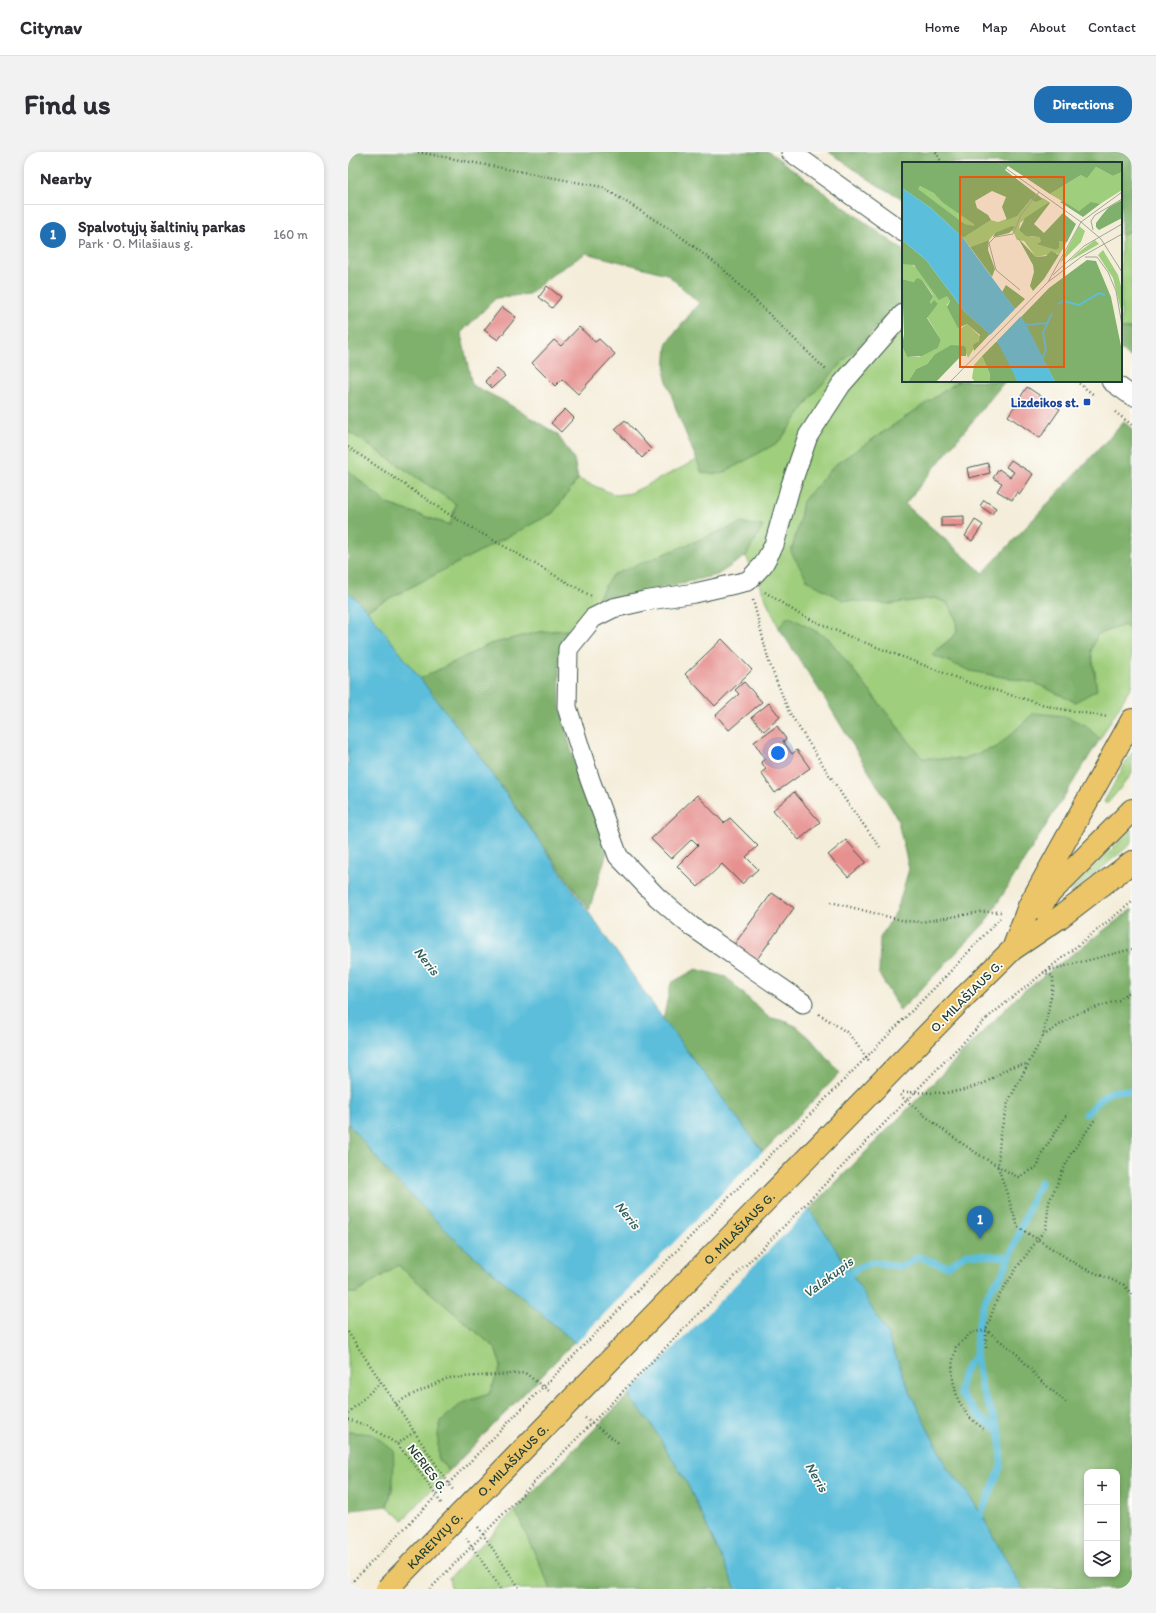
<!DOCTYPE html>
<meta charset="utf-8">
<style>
body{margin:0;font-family:Itim,sans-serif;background:#f2f2f3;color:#2b2b33}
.controls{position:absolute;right:12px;bottom:12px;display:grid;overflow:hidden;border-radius:8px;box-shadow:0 2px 6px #0003}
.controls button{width:36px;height:36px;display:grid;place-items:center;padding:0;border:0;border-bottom:1px solid #e1e1e2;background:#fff;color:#2b2b33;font:20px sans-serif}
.you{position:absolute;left:430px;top:601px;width:14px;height:14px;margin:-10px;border:3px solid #fff;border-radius:50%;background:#1a73e8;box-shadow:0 0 0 6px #1a73e833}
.badge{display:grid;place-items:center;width:26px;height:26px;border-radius:50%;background:#1f6fb2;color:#fff;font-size:13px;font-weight:700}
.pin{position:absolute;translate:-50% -33px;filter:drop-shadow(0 1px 2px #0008)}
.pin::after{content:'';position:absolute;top:21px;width:14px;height:12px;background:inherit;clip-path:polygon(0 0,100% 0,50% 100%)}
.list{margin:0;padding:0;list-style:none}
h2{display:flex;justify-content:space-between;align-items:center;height:52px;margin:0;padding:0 16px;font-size:17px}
h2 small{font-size:13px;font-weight:400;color:#7c7c81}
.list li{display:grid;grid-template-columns:26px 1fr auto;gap:12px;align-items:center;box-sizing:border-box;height:60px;padding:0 16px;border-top:1px solid #e1e1e2}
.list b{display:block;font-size:15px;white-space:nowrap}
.list p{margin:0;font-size:13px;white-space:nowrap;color:#7c7c81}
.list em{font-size:13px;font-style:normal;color:#7c7c81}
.icon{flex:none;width:22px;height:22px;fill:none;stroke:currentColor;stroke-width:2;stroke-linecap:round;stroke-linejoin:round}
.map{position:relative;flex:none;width:784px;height:1437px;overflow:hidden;border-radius:16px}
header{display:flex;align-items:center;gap:24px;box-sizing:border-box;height:56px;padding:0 20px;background:#fff;border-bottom:1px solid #e1e1e2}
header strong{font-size:19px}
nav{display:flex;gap:22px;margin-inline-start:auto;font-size:14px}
.intro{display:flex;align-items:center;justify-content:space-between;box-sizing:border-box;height:96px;padding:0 24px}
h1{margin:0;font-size:28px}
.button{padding:10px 18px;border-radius:16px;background:#1f6fb2;color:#fff;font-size:14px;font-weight:700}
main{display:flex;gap:24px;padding:0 24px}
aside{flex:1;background:#fff;border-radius:16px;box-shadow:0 2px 6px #0003}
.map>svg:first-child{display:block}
.green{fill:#9fce7c;stroke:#5f8658}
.forest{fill:#7fb16c;stroke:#4f7750;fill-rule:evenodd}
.water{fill:#5bbeda;stroke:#3d7e87}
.pier{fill:#f4edda}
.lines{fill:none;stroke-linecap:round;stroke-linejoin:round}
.stream{stroke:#5bbeda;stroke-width:7}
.building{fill:#e69190}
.minor-casing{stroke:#3f574d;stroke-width:21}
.primary-casing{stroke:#3f574d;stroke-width:24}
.path{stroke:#3f574d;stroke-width:2.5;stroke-dasharray:1 3;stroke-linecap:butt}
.minor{stroke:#fff;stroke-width:19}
.primary{stroke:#edc569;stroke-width:22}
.primary-bridge-casing{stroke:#3f574d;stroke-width:24;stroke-linecap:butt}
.path-bridge{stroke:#3f574d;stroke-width:2.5;stroke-dasharray:1 3;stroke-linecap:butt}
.primary-bridge{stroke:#edc569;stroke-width:22}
.transit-dot{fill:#1a4fb4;stroke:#fdfcf7;stroke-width:1.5}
.labels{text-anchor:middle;stroke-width:3.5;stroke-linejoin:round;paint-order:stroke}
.transit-label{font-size:13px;font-weight:bold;fill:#164399;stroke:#fdfcf7;text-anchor:end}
.street-label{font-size:13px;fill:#1f3d34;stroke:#fdfcf7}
.water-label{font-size:14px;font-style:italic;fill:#2e5d5e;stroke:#fdfcf7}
.inset-river{fill:none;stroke:#5bbeda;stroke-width:2}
.inset-road{fill:none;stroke:#9fa798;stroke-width:1}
.view{fill:#e8590c;fill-opacity:0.15;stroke:#e8590c;stroke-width:2}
.inset-edge{fill:none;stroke:#1f3d34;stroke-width:2}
</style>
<header>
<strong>Citynav</strong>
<nav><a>Home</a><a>Map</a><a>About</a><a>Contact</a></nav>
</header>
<div class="intro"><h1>Find us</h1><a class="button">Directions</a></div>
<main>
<aside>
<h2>Nearby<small></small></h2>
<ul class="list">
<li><span class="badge">1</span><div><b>Spalvotųjų šaltinių parkas</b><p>Park · O. Milašiaus g.</p></div><em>160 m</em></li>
</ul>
</aside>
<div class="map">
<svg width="784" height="1437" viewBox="0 0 784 1437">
<rect width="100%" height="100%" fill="#fdfcf7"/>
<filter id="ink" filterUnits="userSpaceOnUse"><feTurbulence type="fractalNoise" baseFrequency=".025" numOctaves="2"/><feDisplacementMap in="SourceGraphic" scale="8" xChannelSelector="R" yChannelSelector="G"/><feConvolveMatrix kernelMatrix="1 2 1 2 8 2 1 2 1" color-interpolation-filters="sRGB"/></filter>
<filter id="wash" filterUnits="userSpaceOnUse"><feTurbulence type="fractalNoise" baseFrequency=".012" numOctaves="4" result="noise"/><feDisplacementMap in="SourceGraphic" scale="16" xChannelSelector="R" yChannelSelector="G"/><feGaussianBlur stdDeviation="0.9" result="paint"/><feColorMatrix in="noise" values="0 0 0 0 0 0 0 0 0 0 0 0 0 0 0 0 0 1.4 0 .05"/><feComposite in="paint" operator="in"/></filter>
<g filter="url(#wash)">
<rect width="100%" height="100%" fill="#f4edda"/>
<path class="green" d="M784,78V177H773V84Z
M540,162L555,174V229H611L488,312L455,349L452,367L541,452L587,446L599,451L608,467L609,481L584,502L623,519L687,531L727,550L748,525L743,499L749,483L776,473L784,478V533L752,587L737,573L686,561L649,595L614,607L574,606L480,486L440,464L431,476L398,404L415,374L264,423L247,451L220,478L191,480L142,492L72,527L19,458L205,361L230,327L268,343L283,341L349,308L354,321L431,290L466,241Z
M0,279L108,352L103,373L39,352L0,318Z
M784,600V622L759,652L756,650Z
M784,677V691L721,743L727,734Z
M50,1113L147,1196L153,1214L141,1242L114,1251L90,1306L101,1319L55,1368L39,1354L45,1336L24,1282L0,1280V1141H8Z
M167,1358L203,1437H103L101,1426Z"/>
<path class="forest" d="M0,0H421L555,98V174L540,162L466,241L431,290L373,322L354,321L329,260L317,223L319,191L351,151L319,122L238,101L204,123L181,142L148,146L113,181L124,233L154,248L209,282L226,307L230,327L205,361L19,458L0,439V318L39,352L102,373L108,352L0,279Z
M481,0H784V78L773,84V11H555V47L528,32Z
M773,177H784V206L773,198Z
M611,229H657L557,352L635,421L776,270L784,277V478L776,473L749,483L743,499L749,538L727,550L687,531L623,519L584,503L609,481L608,467L599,451L587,446L541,452L495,448L460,429L443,400L452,367L455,349L488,312Z
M393,371L415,374L398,404L369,423L247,451L264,423Z
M440,464L480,486L574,606L614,607L649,595L686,561L717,564L737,573L752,587L637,771L552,859L531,822L532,786L549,758L561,717L549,666L477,547L431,476Z
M220,478L211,507L212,554L228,617L260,697L241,758L126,596L72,527L142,492L191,480Z
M784,757V1437H675L654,1401L636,1367L619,1340L599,1316L562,1240L539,1182L461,1058L673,841ZM739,1320H769V1422H739Z
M348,817L378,825L420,865L436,869L448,874L462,886L492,921L415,1000L315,867L323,831Z
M0,971L39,1019L111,1091L226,1190L101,1319L90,1306V1281L93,1269L114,1251L141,1242L153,1214L147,1196L50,1113L8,1141H0Z
M280,1243L302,1270L340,1333L388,1437H203L167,1358Z
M0,1280L24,1282L45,1298C47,1318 45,1334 39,1354L4,1358L0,1362Z"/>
<path class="water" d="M0,439L19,458L126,596L315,867L415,1000L461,1057L501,1117L539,1182L562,1240L599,1316L619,1340L636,1367L654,1401L675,1437H388L340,1333L302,1270L280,1243L226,1190L111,1091L39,1019L0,971Z"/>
<path class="pier" d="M416,998L462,1056L279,1244L226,1193Z"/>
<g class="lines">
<path class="stream" d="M738,962C754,945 759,936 784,939
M497,1126C506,1118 518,1109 531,1111C549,1113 553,1120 569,1105C581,1106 590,1114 601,1114L618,1102L662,1105
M628,1204C615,1217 613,1225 612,1242L633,1266L651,1279
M630,1370L653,1314L652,1280L634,1238L628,1204L629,1180L634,1156L641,1140L654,1122L662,1105L685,1045L693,1030"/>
</g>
<g id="blocks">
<path class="building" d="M199,134L213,145L204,156L191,145Z
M154,155L168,165L150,188L136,178Z
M231,175L247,190L251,187L267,202L230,242L214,227L207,234L184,211L206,188L213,194Z
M149,217L157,224L144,236L137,229Z
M679,235L712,257L692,286L660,264Z
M217,257L226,266L213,280L203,271Z
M277,268L303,297L294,306L267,277Z
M663,308L685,322L672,342L669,340L664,348L649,339L654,331L645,326L651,317L662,325L666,320L658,315Z
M640,311L642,321L621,326L619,316Z
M636,348L648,356L644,362L632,354Z
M616,364V374H593V365Z
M627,368L635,373L624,389L617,384Z
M374,487L404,518L367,554L337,522Z
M396,530L414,550L381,578L368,563L391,542L387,538Z
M421,551L432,565L416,579L404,565Z
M429,574L438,587L435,589L444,602L449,598L462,616L427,641L413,621L418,617L413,610L417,607L406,590Z
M446,640L472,670L451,688L425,658Z
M349,643L376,671L382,666L410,694L398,705L410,717L394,732L374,712L350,735L329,714L350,693L344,687L323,707L303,687Z
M498,688L518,710L500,725L480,703Z
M424,741L446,756L407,810L385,794Z"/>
</g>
</g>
<g filter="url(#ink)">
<use href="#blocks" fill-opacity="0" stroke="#3f574d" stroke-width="1"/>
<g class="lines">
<g class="minor-casing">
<path id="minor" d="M443,0L555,80
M763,229L784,244
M455,851L343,774L309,745L270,704L242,628L219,555L220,497L245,466L265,456L296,449L347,441L400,429L415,413L426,393L442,336L460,284L493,233L555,162"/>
</g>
<g class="primary-casing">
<path id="primary" d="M692,756L700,743L784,658
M665,797L681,754L784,568
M617,844L665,797L711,766L784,710"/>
</g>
<path class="path" d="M70,0L254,35L328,81L375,117L478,218
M588,0L594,11
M728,229L746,243
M767,260L784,273
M0,295L105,365L243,444
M417,440L451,462L500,484L622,531L707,556L760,565
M405,448L421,510L441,560L498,649L532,695
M483,750L557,769L573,770L633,760H655
M698,819L784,797
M695,820L705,824V834L695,884L660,950L652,983L650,1015L670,1075L733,1115L776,1133L784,1143
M597,825L652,766
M471,862L500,881L522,910
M639,866L784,750
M695,884L728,862L771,848L784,838
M555,940L597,941L616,938L637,931L662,915L679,912
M552,943C588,974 627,1003 670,1025L690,1014L694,1001L720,961
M0,1180L105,1338
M638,1196V1178L649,1147L670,1114L698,1076L701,1050L722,1003L748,966
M48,1252L59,1245L100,1226L177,1221L201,1239
M0,1261L33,1230
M237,1266L272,1292
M0,1267L20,1274L49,1292L69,1316L93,1351
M635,1277L620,1264L610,1248L605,1228L604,1213L608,1195L623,1181L638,1178L668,1201L693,1229L719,1251
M49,1292L66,1280
M130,1375L172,1437
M118,1386L153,1437"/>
<use href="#minor" class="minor"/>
<use href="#primary" class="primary"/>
<g class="primary-bridge-casing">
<g id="primary-bridge">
<path id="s1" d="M39,1437L617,844"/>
</g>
</g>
<path class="path-bridge" d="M0,1434L597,825
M82,1437L639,866"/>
<use href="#primary-bridge" class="primary-bridge"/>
</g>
</g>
<rect class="transit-dot" x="735" y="246" width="8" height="8" rx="2"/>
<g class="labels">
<g class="transit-label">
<text x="731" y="255">Lizdeikos st.</text>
</g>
<g class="street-label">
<text transform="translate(618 844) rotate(-45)" y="5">O. MILAŠIAUS G.</text>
<text dy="5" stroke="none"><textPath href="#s1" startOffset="504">O. MILAŠIAUS G.</textPath></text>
<text dy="5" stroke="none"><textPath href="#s1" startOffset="180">O. MILAŠIAUS G.</textPath></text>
<text transform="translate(80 1316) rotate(53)" y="5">NERIES G.</text>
<text dy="5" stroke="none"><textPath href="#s1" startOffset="68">KAREIVIŲ G.</textPath></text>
</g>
<g class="water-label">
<text transform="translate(79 809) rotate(52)" y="5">Neris</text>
<text transform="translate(280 1063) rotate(51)" y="5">Neris</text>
<text transform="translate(480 1125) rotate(-37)" y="5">Valakupis</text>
<text transform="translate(469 1325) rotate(60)" y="5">Neris</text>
</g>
</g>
<g transform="translate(554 10)">
<rect width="220" height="220" fill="#f4edda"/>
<path d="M194,5L211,14L220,10V28L198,42L187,43L177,49L148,32L179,13L188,12ZM18,24L33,31L41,41L73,62L72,65L63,62L15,27ZM141,36L147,40L118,61L117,68L130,75H137L139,79L136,81L154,88L157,79L161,78L165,80L157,93L155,91L134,95L122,79L115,78L111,69L93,71L87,78L68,85L61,76L89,58L96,60L115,53L129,37L136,39ZM177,64L183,69L179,80L158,101ZM193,78L197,82L166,100L177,90ZM201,88L216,113L220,128V152L211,116L196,93ZM8,101L17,108L37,137L45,133L48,139L45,143L59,166L65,162L79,175L66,196L64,191L46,185L38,192L32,193L25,202L14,207L6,220H0V184L5,195H17L36,186L39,178L25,155L36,142L29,143L28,140L31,133L20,118L12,120L0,117V102ZM80,194L88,212V220H73L70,216L72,203Z" fill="#9fce7c"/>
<path d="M0,0H220V10L211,14L194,5L185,16L179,13L148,32L106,4L103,8L141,37L134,40L129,37L115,54L105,58L100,45L104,35L90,29L73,39L75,46L86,53L89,58L61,76L29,46L0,26ZM18,24L32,31L41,41L72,62V64L63,62L36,42L16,27ZM220,38V56L197,68L194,65V61L201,52L207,45ZM161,39L177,49L189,40L198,42L181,55L158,40ZM147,40L148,41L132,62L142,71L161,51L174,62L165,80L157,79V86L154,88L135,82L139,79L137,75L124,74L117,68L123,56ZM110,64L113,65L107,71L91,75L93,71ZM116,76L134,95L144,94L149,89L157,93L142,117L131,129L128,124L132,110L131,103ZM0,78L24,98L63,150L88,172L72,189L71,183L77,179L78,173L65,162L56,166L45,145L48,139L45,134L37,138L12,103L0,102ZM87,78L86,88L93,107L90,115L68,85ZM185,98L194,99L209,135L220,189V220H153L119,155L147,126ZM15,116L20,118L31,134L28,140L29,142L32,138L36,142L25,156L39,178L36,186L20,194L5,195L0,184L2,172L0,117L12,120ZM104,123L123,137L113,147L100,130ZM95,179L103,191L116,220H88V212L80,194ZM49,183L62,184L64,186V194H59L34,220H6L14,207L25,202L32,193Z" fill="#7fb16c" fill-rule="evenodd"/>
<path d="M0,26L29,46L61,76L124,162L153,220H116L95,179L63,150L24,98L0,78Z" fill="#5bbeda"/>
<path d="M114,146L120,153L94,180L87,174Z" fill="#f4edda"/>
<path class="inset-river" d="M156,142L161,139L177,143L197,131L203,133M124,163L145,161M141,195L144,188L141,171L150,151"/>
<path class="inset-road" d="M95,0L179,60L220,30M191,68L189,59L193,53L220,37M183,95H195L206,110L214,129L220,163M151,113L182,84L220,62M146,120L179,60L199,77L220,110M118,128L94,108L87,81L93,75L111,72L119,53L137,30M48,220L146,120L179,95L220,72"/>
<path class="view" d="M58,15H162V205H58Z"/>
<rect width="220" height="220" class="inset-edge"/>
</g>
</svg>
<div class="controls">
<button>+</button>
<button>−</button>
<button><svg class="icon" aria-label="layers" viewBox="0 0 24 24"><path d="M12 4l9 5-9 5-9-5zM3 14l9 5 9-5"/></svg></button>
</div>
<div class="you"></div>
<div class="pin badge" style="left:632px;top:1087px">1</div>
</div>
</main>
